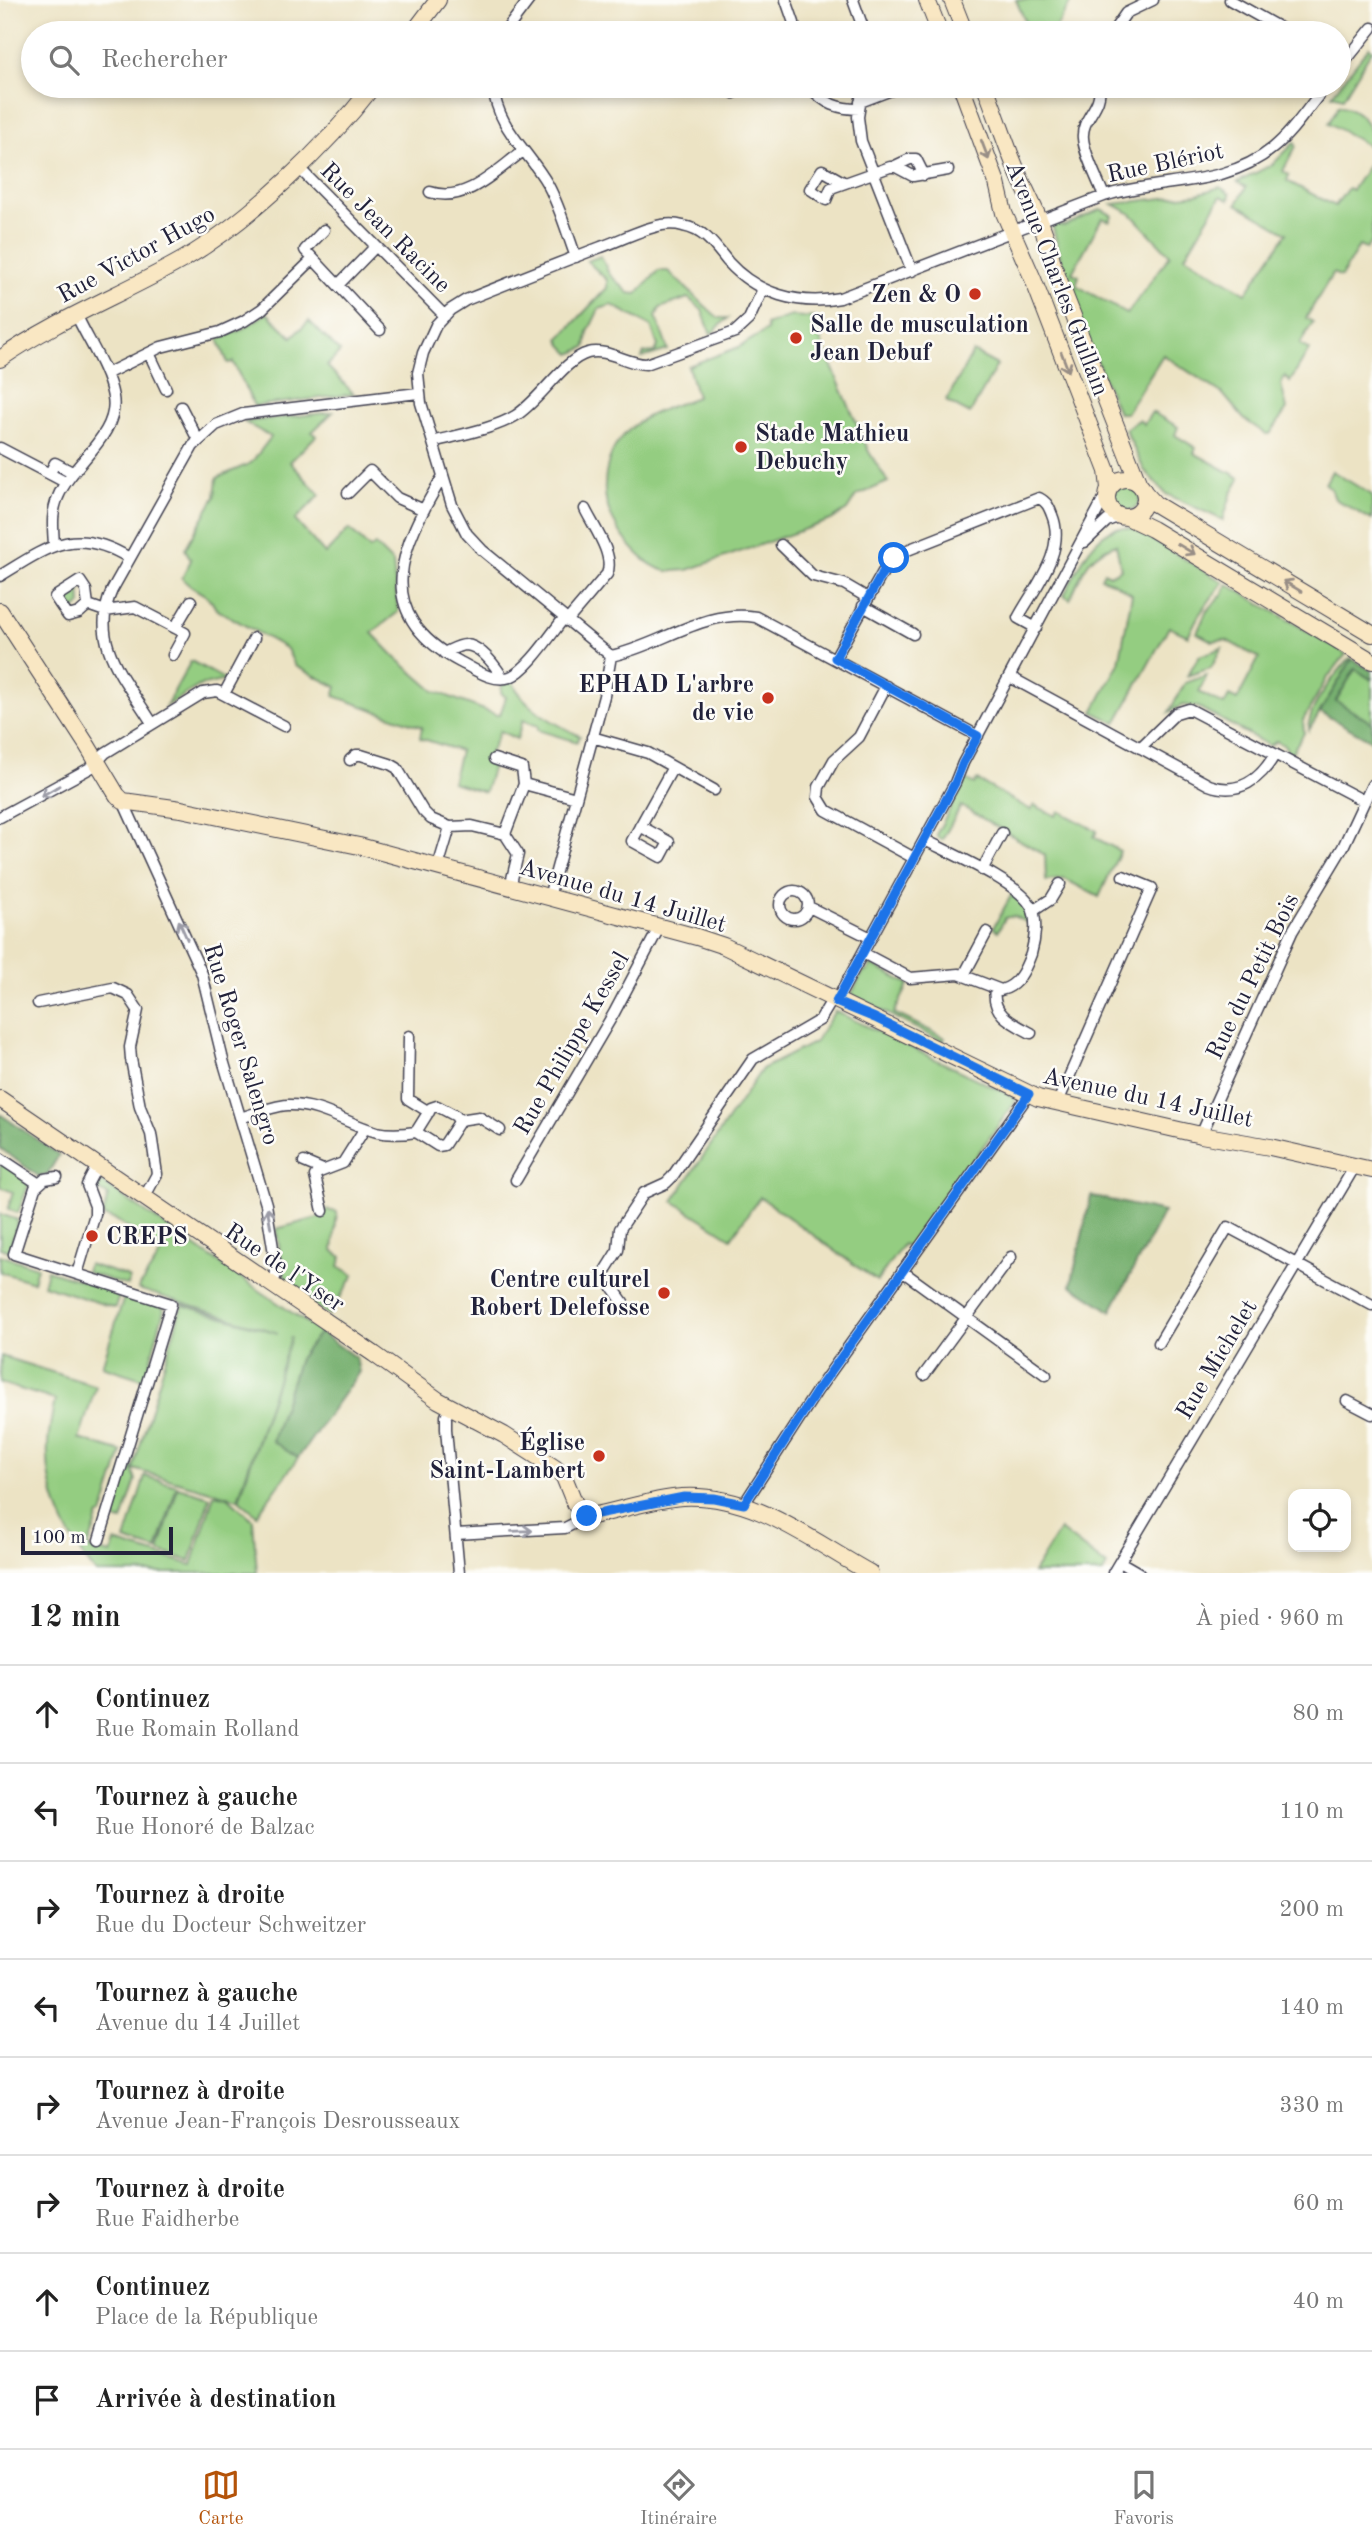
<!DOCTYPE html>
<html lang="fr">
<meta charset="utf-8">
<style>
body{margin:0;font-family:"Old Standard TT",serif;background:#f2f2f2;color:#222}
.controls{position:absolute;right:21px;bottom:21px;display:grid;overflow:hidden;border-radius:14px;box-shadow:0 4px 10px #0003}
.controls button{width:63px;height:63px;display:grid;place-items:center;padding:0;border:0;border-bottom:2px solid #e0e0e0;background:#fff;color:#222;font:35px sans-serif}
.scale{position:absolute;left:21px;bottom:18px;width:152px;box-sizing:border-box;padding-left:7px;border:4px solid #22223b;border-top:0;font-size:19px;line-height:24px;white-space:nowrap;color:#22223b;-webkit-text-stroke:5px #fdfcf7;paint-order:stroke}
.stop{position:absolute;width:21px;height:21px;margin:-16px;border:5px solid #1a73e8;border-radius:50%;background:#fff}
.stop.end{background:#1a73e8;border-color:#fff;box-shadow:0 2px 7px #0008}
.list{margin:0;padding:0;list-style:none}
h2{display:flex;justify-content:space-between;align-items:center;height:91px;margin:0;padding:0 28px;font-size:30px}
h2 small{font-size:23px;font-weight:400;color:#767676}
.list li{display:grid;grid-template-columns:46px 1fr auto;gap:21px;align-items:center;box-sizing:border-box;height:98px;padding:0 28px;border-top:2px solid #e0e0e0}
.list b{display:block;font-size:26px;white-space:nowrap}
.list p{margin:0;font-size:23px;white-space:nowrap;color:#767676}
.list em{font-size:23px;font-style:normal;color:#767676}
.icon{flex:none;width:38px;height:38px;fill:none;stroke:currentColor;stroke-width:2;stroke-linecap:round;stroke-linejoin:round}
.map{position:relative;flex:none;width:1372px;height:1573px;overflow:hidden}
.search{position:absolute;background:#fff;box-shadow:0 4px 10px #0003;left:21px;right:21px;top:21px;height:77px;display:flex;align-items:center;gap:18px;box-sizing:border-box;padding:0 24px;border-radius:38px;color:#767676;font-size:26px}
.sheet{height:875px;background:#fff}
nav{display:flex;justify-content:space-around;align-items:center;box-sizing:border-box;height:98px;border-top:2px solid #e0e0e0;background:#fff;font-size:19px;color:#767676}
nav a{display:grid;justify-items:center;gap:4px}
nav .on{color:#b45309}
.map>svg:first-child{display:block}
.green{fill:#94cd81;stroke:#5b785e;stroke-width:2}
.forest{fill:#77b06f;stroke:#4c6955;stroke-width:2}
.lines{fill:none;stroke-linecap:round;stroke-linejoin:round}
.street-casing{stroke:#403f50;stroke-width:13}
.secondary-casing{stroke:#403f50;stroke-width:18}
.street{stroke:#fff;stroke-width:10}
.secondary{stroke:#f9e7c3;stroke-width:16}
.oneway{stroke:#988e86}
.oneway2{stroke:#9c9ca7}
.route{stroke:#1a73e8;stroke-width:9}
.poi-dot{fill:#c8321e;stroke:#fdfcf7;stroke-width:2.5}
.labels{text-anchor:middle;stroke-width:5;stroke-linejoin:round;paint-order:stroke}
.street-label{font-size:24px;fill:#22223b;stroke:#fdfcf7}
.poi-label{font-size:24px;font-weight:bold;fill:#22223b;stroke:#fdfcf7;text-anchor:end}
</style>
<div class="map">
<svg width="1372" height="1573" viewBox="0 0 1372 1573">
<rect width="100%" height="100%" fill="#fdfcf7"/>
<filter id="ink" filterUnits="userSpaceOnUse"><feTurbulence type="fractalNoise" baseFrequency=".0143" numOctaves="2"/><feDisplacementMap in="SourceGraphic" scale="14" xChannelSelector="R" yChannelSelector="G"/><feConvolveMatrix kernelMatrix="1 2 1 2 8 2 1 2 1" color-interpolation-filters="sRGB"/></filter>
<filter id="wash" filterUnits="userSpaceOnUse"><feTurbulence type="fractalNoise" baseFrequency=".00686" numOctaves="4" result="noise"/><feDisplacementMap in="SourceGraphic" scale="28" xChannelSelector="R" yChannelSelector="G"/><feGaussianBlur stdDeviation="1.57" result="paint"/><feColorMatrix in="noise" values="0 0 0 0 0 0 0 0 0 0 0 0 0 0 0 0 0 1.4 0 .05"/><feComposite in="paint" operator="in"/></filter>
<g filter="url(#wash)">
<rect width="100%" height="100%" fill="#ece3c4"/>
<path class="green" d="M1016,0H1072L1053,33H1030Z
M1369,47L1372,50L1343,98L1332,95Z
M1339,105C1363,110 1372,126 1372,148L1329,123Z
M1295,142L1296,146L1283,171L1289,175L1287,181L1335,206L1348,188L1352,190L1372,160V241L1366,249L1359,246L1341,277L1333,273L1306,318L1313,322L1300,344L1309,350L1290,382L1285,376L1281,384L1287,409L1270,434H1266L1244,419L1223,394L1163,355L1126,413H1118L1069,292L1052,224L1064,226L1101,209L1112,215L1110,221L1102,218L1072,273L1079,276L1076,285L1127,314L1170,255L1130,213L1113,204L1197,194L1220,187L1230,194L1229,200L1221,196L1185,256L1246,293L1287,233L1237,204L1246,187L1238,182L1273,164Z
M601,256L609,274L629,293L637,294L658,271H668L718,318H728L711,334L702,310L688,298L660,308L656,316L668,350L642,358L644,353L655,352L658,346L651,326L612,305L599,309L588,332L586,347L571,354L562,345L559,339L607,288V280L587,261Z
M267,313L292,337L309,321L340,352L327,366L354,394L254,406L233,362L228,363L218,339L241,330Z
M791,316L817,318L824,322V329L818,334L820,339L869,452L888,482L856,496L847,510L831,520L688,570C682,570 673,572 666,571C638,564 607,521 605,493C604,476 608,455 619,441C640,413 666,409 697,397L688,366L739,347L767,330L766,325Z
M973,352L997,365L970,414L946,401Z
M333,412L312,432L316,436L290,462L320,495L295,520L325,554L349,529L370,549L375,545L393,563L398,612L372,633L395,657L434,691L497,715H500L506,697L501,693L502,685L512,681C524,708 554,723 580,736L577,742L538,730V726L523,720L517,739L500,731L489,755L493,765L485,792L452,782L460,751L420,738L422,727L334,696L337,687L295,666L287,649L216,609C207,590 195,594 182,578L191,560L185,549L215,497L217,478L251,463L271,437L244,422Z
M1152,412L1178,427L1175,435L1196,448L1194,453L1240,478L1231,495L1223,520L1166,494L1144,470L1125,429L1139,420L1144,424Z
M1332,471L1372,495V520L1335,499L1331,489L1325,484Z
M1112 497a14 14 0 1 1 28 0a14 14 0 1 1-28 0Z
M1116,528H1133L1223,582L1199,615L1188,636L1169,627L1116,723L1093,712L1119,663L1132,594L1112,582L1101,578L1104,572L1110,575L1121,569L1116,544C1086,555 1083,572 1070,599L1064,595C1077,572 1089,538 1116,528Z
M1227,584L1346,654L1326,680L1303,720L1304,733L1292,752H1288L1285,746L1276,741L1270,746L1198,707L1183,705L1169,712L1185,683L1207,675L1199,692L1224,705L1229,696L1237,700L1259,658L1226,640L1212,641L1197,633L1206,612L1223,594Z
M80,587L81,604L74,610L67,609L61,599Z
M1222,648L1211,668L1187,676L1199,656Z
M1350,658L1352,659L1309,730C1307,707 1335,675 1350,658Z
M191,661L226,680L199,686L166,706Z
M1355,669L1372,680V723L1335,701Z
M966,779L974,784L977,780L1031,810L1034,805L1056,816L1059,811L1097,831L1094,837L1120,851L1099,897L1065,879L1046,881L1045,855L961,806L942,840L937,837V833Z
M1012,894L1023,905L1029,923L1013,916L1005,918L998,931L993,928Z
M871,965L909,984L894,1013L945,1038L943,1042L853,996L852,993L864,971L867,972Z
M835,1011L1014,1097L1015,1102L910,1248L903,1244L877,1281L760,1197L731,1238L673,1201L762,1069L815,1042Z
M3,1163L30,1181L18,1213L8,1209L13,1192L0,1187V1167Z
M100,1181L320,1332L299,1359L272,1440L298,1458L257,1515L239,1500L291,1337L238,1499L133,1469L182,1305L278,1333L138,1289L162,1252L116,1220L103,1216L108,1195L97,1190Z
M327,1210L337,1212L333,1251L342,1257L339,1266L354,1275L329,1315L290,1289L286,1283L276,1229L321,1217L320,1212Z
M0,1214L18,1220L9,1251L0,1248Z
M0,1255L37,1267L33,1282L0,1272Z
M88,1264L126,1276L129,1279L128,1286L89,1273L86,1271Z
M47,1270L120,1293L115,1308L43,1285Z
M125,1294L161,1305L164,1310L145,1380L102,1366Z
M1,1356L96,1386L79,1439L122,1452L102,1515H99L88,1548L111,1554L115,1542L192,1565L214,1494L228,1497L253,1520L257,1573H96C66,1538 45,1491 48,1443C49,1429 52,1414 55,1400L0,1383Z
M128,1457L136,1480L122,1521L108,1517Z
M145,1476L177,1486L157,1550L125,1540Z
M178,1487L210,1497L190,1561L159,1551Z
M1060,1530L1107,1566L1103,1573H1033Z"/>
<path class="forest" d="M1352,659L1372,671V680L1355,669L1336,701L1372,723V741L1320,712Z
M0,1114L59,1155L47,1175L38,1176L0,1148Z
M1091,1196L1164,1212L1111,1311L1071,1285Z
M320,1332L356,1358L359,1372L298,1458L272,1441L299,1359Z"/>
</g>
<g filter="url(#ink)">
<g class="lines">
<g class="street-casing">
<path id="street" d="M786,0L794,23L789,33
M853,0L865,33
M1230,0L1289,33
M504,33L529,0
M1112,33L1126,13L1153,0
M1339,69L1372,28
M493,86C497,128 528,150 548,185C560,207 567,233 576,257
M732,86L734,93
M863,86L858,117L861,141L912,271
M1099,86C1103,107 1081,118 1083,138C1084,154 1098,180 1104,196
M811,88C825,104 838,109 859,109
M860,102L902,86
M298,167L445,316
M893,167L910,159H916L924,175
M845,183L822,170L810,189L826,200L831,188L890,167H896L913,176L948,170
M430,192C465,204 496,171 523,151
M324,230L305,250L380,330
M339,284L376,246
M149,353L166,389
M106,374L161,347L220,332L244,321L262,309L313,259
M181,407L198,440
M433,442C458,435 494,429 515,416C539,402 564,359 588,353C608,348 626,364 646,364L735,332L749,319L763,289
M0,448L65,482
M50,473L55,463L72,472
M443,476C401,546 369,613 460,662C474,669 493,683 510,677C527,671 552,633 564,618
M348,493L370,471L397,498L424,510
M1085,542L1107,521L1120,516
M54,545C53,528 51,513 58,497C71,464 120,435 113,397C108,368 88,341 76,314
M781,545L813,576L844,584L868,598
M0,576C47,547 75,525 129,558
M80,581L86,590L88,605L79,613L68,616L55,597Z
M88,605L105,611L135,607L185,633L173,655
M863,606L913,634
M567,621L607,574C615,555 593,526 585,509
M175,628L191,601
M444,653C451,650 458,645 466,645C481,646 496,667 503,678
M611,656L482,550L467,534L452,505L421,403L418,373L423,353L436,325L450,310L466,300C511,282 556,264 601,247C621,240 641,229 662,225C669,224 676,224 683,226C705,230 715,246 728,262C757,294 799,306 840,298L1104,196C1160,178 1224,188 1273,148C1294,131 1309,106 1326,86
M611,656C660,646 705,608 756,617L978,736
M835,658L883,572L900,553L1039,498C1047,502 1049,507 1052,515C1067,551 1034,588 1018,618L1036,628
M1010,677L1209,785C1239,796 1261,779 1275,754
M886,686L859,737L834,760L819,787L818,797L826,810L914,858
M224,694L254,638
M152,723C126,680 88,643 112,590L193,446L216,425L243,414L418,393
M592,737L648,753L714,790
M1140,748L1176,713L1189,709L1364,801
M494,759L522,768L524,784
M350,760L356,755H361L390,764L397,768L423,811L431,819L450,827
M123,801L202,974L223,1060L266,1204L275,1260L276,1275L272,1285
M0,817L92,767L105,753L203,693L217,691L284,726
M640,826L669,842L661,857L632,841L673,767
M505,834L518,854L510,887
M438,867L450,827L472,826L505,834L524,784L576,798
M982,870L1002,833
M780 905a14 14 0 1 1 28 0a14 14 0 1 1-28 0Z
M549,897L604,696L611,656
M809,907L871,938
M1033,911L1051,899L1060,884
M863,953L910,978L959,974L1001,990C1018,986 1025,970 1031,954C1035,940 1038,919 1031,906C1019,883 950,853 925,840
M964,975L987,932
M995,989C991,1014 1012,1023 1031,1033
M836,1002L955,783L963,763L1108,491
M38,1003L113,988L128,995L138,1010L130,1047L131,1059L140,1107L151,1134L157,1174L144,1198
M409,1036L408,1099L429,1112
M1058,1102L1152,888L1123,876
M241,1118C256,1113 272,1106 288,1105C321,1104 347,1124 377,1132C390,1135 403,1134 416,1132L431,1108L437,1106L456,1116L459,1122L444,1145L438,1146L416,1132
M459,1120L479,1117L500,1130
M1201,1135L1292,932L1343,847L1372,785
M0,1158L39,1184
M304,1162L323,1170
M57,1177L45,1179L35,1188L14,1254L171,1304L99,1540
M516,1180L614,1013L660,926
M323,1211L315,1176L317,1173L343,1163L365,1128
M902,1271L1046,1375
M77,1274L95,1214V1206L87,1185L97,1166
M623,1302L603,1274L618,1250L620,1229L644,1193L666,1183L672,1177L753,1059L820,1020L832,1000
M1159,1343L1228,1227L1372,1305
M924,1375L1011,1257
M1347,1401L1372,1414
M450,1408L446,1416V1429L459,1573
M744,1504L817,1391L1029,1094
M456,1534L565,1528L573,1524L583,1514
M1120,1562L1139,1573
M1113,1573L1355,1166"/>
</g>
<g class="secondary-casing">
<path id="secondary" d="M927,0L940,33
M952,0L965,33
M413,33L438,0
M961,86L997,183L1004,213L1033,279L1107,471L1109,488
M985,86C997,116 1007,149 1020,178C1035,210 1046,230 1053,265L1138,482
M0,359C57,319 123,294 184,259C250,220 326,147 373,86
M1107 498a19 19 0 1 1 38 0a19 19 0 1 1-38 0Z
M1145,493L1155,504L1372,634
M1127,517L1152,529L1372,661
M0,611L87,745L117,795L123,801L181,809L359,846L697,937L724,946L1038,1098L1201,1135L1270,1147L1372,1170
M0,1099L374,1354L438,1400L504,1435L555,1468L564,1477L575,1504L583,1514L592,1516C622,1510 652,1499 682,1497C754,1493 810,1540 870,1573"/>
</g>
<use href="#street" class="street"/>
<use href="#secondary" class="secondary"/>
</g>
<defs><path id="oneway-shaft" d="M-6 0H5M1.5-3L5.5 0L1.5 3" fill="none" stroke-width="1.6" stroke-linecap="round" stroke-linejoin="round" transform="scale(1.75)"/></defs>
<g class="oneway">
<use href="#oneway-shaft" transform="translate(985 150) rotate(69)"/>
<use href="#oneway-shaft" transform="translate(1065 362) rotate(69)"/>
<use href="#oneway-shaft" transform="translate(1186 549) rotate(31)"/>
<use href="#oneway-shaft" transform="translate(1292 586) rotate(-149)"/>
</g>
<g class="oneway2">
<use href="#oneway-shaft" transform="translate(50 791) rotate(150)"/>
<use href="#oneway-shaft" transform="translate(183 930) rotate(-114)"/>
<use href="#oneway-shaft" transform="translate(269 1218) rotate(-100)"/>
<use href="#oneway-shaft" transform="translate(522 1531) rotate(-2)"/>
</g>
</g>
<g class="lines" filter="url(#ink)">
<path class="route" d="M587,1516L684,1497L714,1498L744,1504L817,1391L1029,1094L875,1018L836,1002L955,783L963,763L978,736L835,658L883,572L894,558"/>
</g>
<g class="poi-dot">
<circle cx="975" cy="294" r="7"/>
<circle cx="796" cy="338" r="7"/>
<circle cx="741" cy="447" r="7"/>
<circle cx="768" cy="698" r="7"/>
<circle cx="92" cy="1236" r="7"/>
<circle cx="664" cy="1293" r="7"/>
<circle cx="599" cy="1456" r="7"/>
</g>
<g class="labels">
<g class="street-label">
<text transform="translate(1165 162) rotate(-12)" y="8">Rue Blériot</text>
<text transform="translate(386 227) rotate(45)" y="8">Rue Jean Racine</text>
<text transform="translate(136 254) rotate(-29)" y="8">Rue Victor Hugo</text>
<text transform="translate(1058 278) rotate(69)" y="8">Avenue Charles Guillain</text>
<text transform="translate(623 895) rotate(16)" y="8">Avenue du 14 Juillet</text>
<text transform="translate(1252 976) rotate(-64)" y="8">Rue du Petit Bois</text>
<text transform="translate(571 1043) rotate(-60)" y="8">Rue Philippe Kessel</text>
<text transform="translate(242 1044) rotate(73)" y="8">Rue Roger Salengro</text>
<text transform="translate(1148 1097) rotate(12)" y="8">Avenue du 14 Juillet</text>
<text transform="translate(285 1267) rotate(34)" y="8">Rue de l'Yser</text>
<text transform="translate(1216 1359) rotate(-59)" y="8">Rue Michelet</text>
</g>
<g class="poi-label">
<text x="961" y="302">Zen &amp; O</text>
<text x="810" y="332" text-anchor="start">Salle de musculation<tspan x="810" dy="28">Jean Debuf</tspan></text>
<text x="755" y="441" text-anchor="start">Stade Mathieu<tspan x="755" dy="28">Debuchy</tspan></text>
<text x="754" y="692">EPHAD L'arbre<tspan x="754" dy="28">de vie</tspan></text>
<text x="106" y="1244" text-anchor="start">CREPS</text>
<text x="650" y="1287">Centre culturel<tspan x="650" dy="28">Robert Delefosse</tspan></text>
<text x="585" y="1450">Église<tspan x="585" dy="28">Saint-Lambert</tspan></text>
</g>
</g>
</svg>
<div class="controls">
<button><svg class="icon" aria-label="locate" viewBox="0 0 24 24"><circle cx="12" cy="12" r="6"/><path d="M12 2v4M12 18v4M2 12h4M18 12h4"/></svg></button>
</div>
<div class="scale">100 m</div>
<div class="stop" style="left:894px;top:558px"></div>
<div class="stop end" style="left:587px;top:1516px"></div>
<div class="search"><svg class="icon" aria-label="search" viewBox="0 0 24 24"><circle cx="10" cy="10" r="6"/><path d="M15 15l6 6"/></svg>Rechercher</div>
</div>
<section class="sheet">
<h2>12 min<small>À pied · 960 m</small></h2>
<ul class="list">
<li><svg class="icon" aria-label="ahead" viewBox="0 0 24 24"><path d="M12 20V5M6 11l6-6 6 6"/></svg><div><b>Continuez</b><p>Rue Romain Rolland</p></div><em>80 m</em></li>
<li><svg class="icon" aria-label="left" viewBox="0 0 24 24"><path d="M17 20v-9H6M10 6l-5 5 5 5"/></svg><div><b>Tournez à gauche</b><p>Rue Honoré de Balzac</p></div><em>110 m</em></li>
<li><svg class="icon" aria-label="right" viewBox="0 0 24 24"><path d="M7 20v-9h11M14 6l5 5-5 5"/></svg><div><b>Tournez à droite</b><p>Rue du Docteur Schweitzer</p></div><em>200 m</em></li>
<li><svg class="icon" aria-label="left" viewBox="0 0 24 24"><path d="M17 20v-9H6M10 6l-5 5 5 5"/></svg><div><b>Tournez à gauche</b><p>Avenue du 14 Juillet</p></div><em>140 m</em></li>
<li><svg class="icon" aria-label="right" viewBox="0 0 24 24"><path d="M7 20v-9h11M14 6l5 5-5 5"/></svg><div><b>Tournez à droite</b><p>Avenue Jean-François Desrousseaux</p></div><em>330 m</em></li>
<li><svg class="icon" aria-label="right" viewBox="0 0 24 24"><path d="M7 20v-9h11M14 6l5 5-5 5"/></svg><div><b>Tournez à droite</b><p>Rue Faidherbe</p></div><em>60 m</em></li>
<li><svg class="icon" aria-label="ahead" viewBox="0 0 24 24"><path d="M12 20V5M6 11l6-6 6 6"/></svg><div><b>Continuez</b><p>Place de la République</p></div><em>40 m</em></li>
<li><svg class="icon" aria-label="arrive" viewBox="0 0 24 24"><path d="M6 21V4h12l-3 4 3 4H6"/></svg><div><b>Arrivée à destination</b></div></li>
</ul>
</section>
<nav>
<a class="on"><svg class="icon" aria-label="map" viewBox="0 0 24 24"><path d="M3 6l6-2 6 2 6-2v14l-6 2-6-2-6 2zM9 4v14M15 6v14"/></svg>Carte</a>
<a><svg class="icon" aria-label="directions" viewBox="0 0 24 24"><path d="M12 3l9 9-9 9-9-9zM9 14v-3h6M13 9l2 2-2 2"/></svg>Itinéraire</a>
<a><svg class="icon" aria-label="saved" viewBox="0 0 24 24"><path d="M7 4h10v16l-5-4-5 4z"/></svg>Favoris</a>
</nav>
